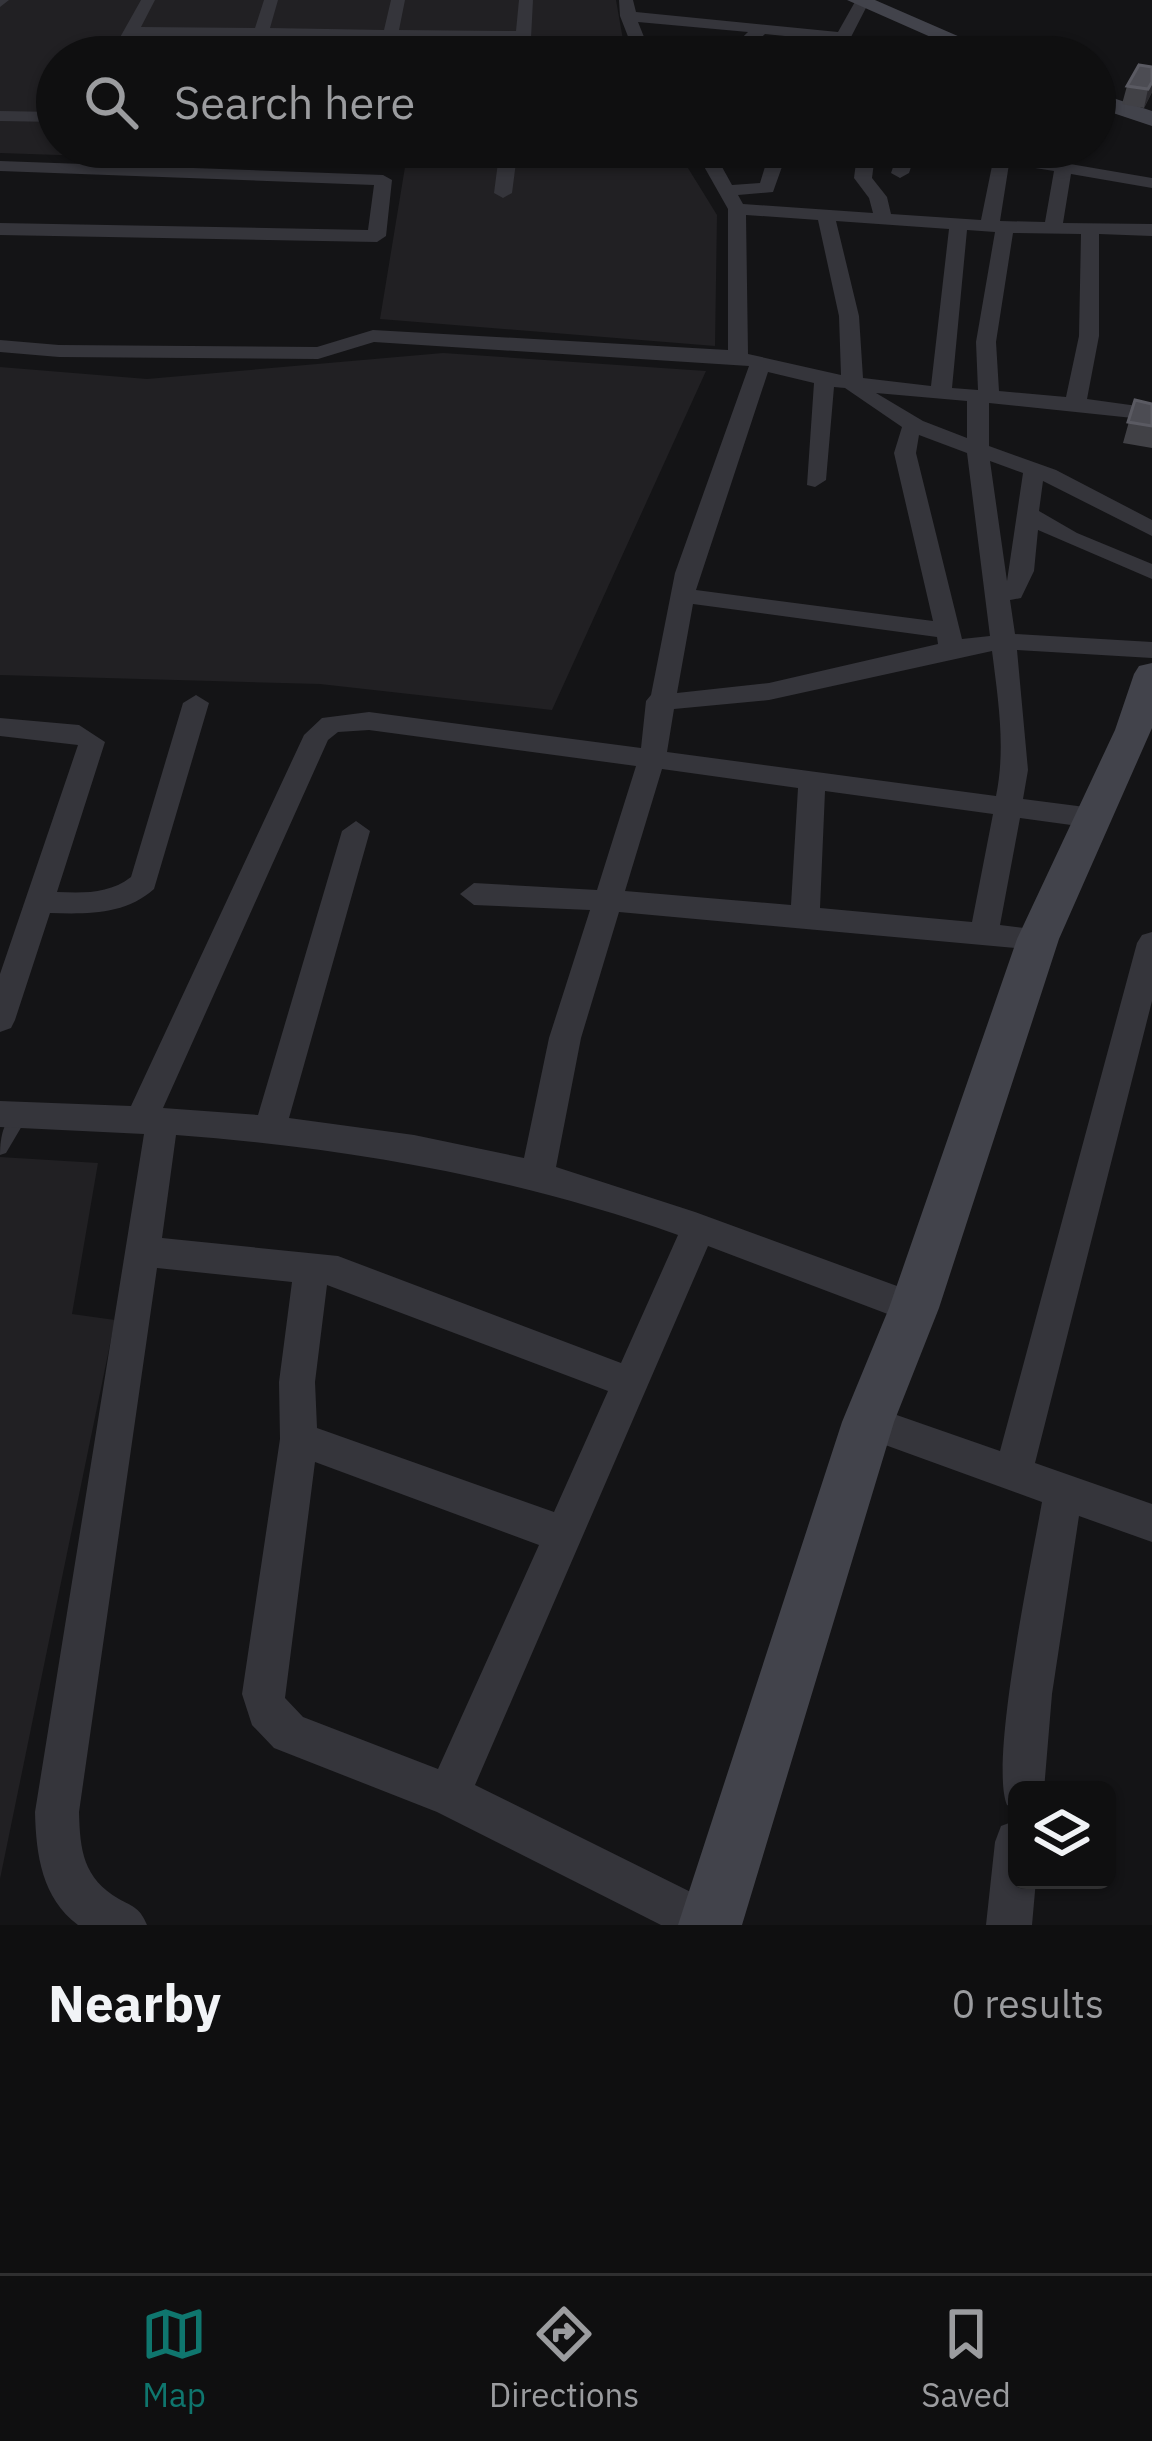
<!DOCTYPE html>
<style>
body{margin:0;font-family:"IBM Plex Sans",sans-serif;background:#1d1d1e;color:#f1f3f6}
.controls{position:absolute;right:36px;bottom:36px;display:grid;overflow:hidden;border-radius:18px;box-shadow:0 3px 9px #0004}
.controls button{width:108px;height:108px;display:grid;place-items:center;padding:0;border:0;border-bottom:3px solid #2f2f30;background:#0f0f10;color:#f1f3f6;font:60px sans-serif}
.list{margin:0;padding:0;list-style:none}
h2{display:flex;justify-content:space-between;align-items:center;height:156px;margin:0;padding:0 48px;font-size:51px}
h2 small{font-size:39px;font-weight:400;color:#9b9c9f}
.icon{flex:none;width:66px;height:66px;fill:none;stroke:currentColor;stroke-width:2;stroke-linecap:round;stroke-linejoin:round}
.map{position:relative;flex:none;width:1152px;height:1925px;overflow:hidden}
.search{position:absolute;background:#0f0f10;box-shadow:0 3px 9px #0004;left:36px;right:36px;top:36px;height:132px;display:flex;align-items:center;gap:30px;box-sizing:border-box;padding:0 42px;border-radius:66px;color:#9b9c9f;font-size:45px}
.sheet{height:348px;background:#0f0f10}
nav{display:flex;justify-content:space-around;align-items:center;box-sizing:border-box;height:168px;border-top:3px solid #2f2f30;background:#0f0f10;font-size:33px;color:#9b9c9f}
nav a{display:grid;justify-items:center;gap:6px}
nav .on{color:#0f766e}
.map>svg:first-child{display:block}
.built{fill:#212023}
.lines{fill:none;stroke-linecap:round;stroke-linejoin:round}
.lane{fill:#35353b;fill-rule:evenodd}
.street{fill:#35353b;fill-rule:evenodd}
.secondary{fill:#42434b;fill-rule:evenodd}
.wall{fill:#414146}
.shaded-wall{fill:#2b2a2e}
.building{fill:#4c4c53;stroke:#5a5a62;stroke-width:3}
</style>
<div class="map">
<svg width="1152" height="1925" viewBox="0 0 1152 1925">
<rect width="100%" height="100%" fill="#141416"/>
<path class="built" d="M0,0H616L626,57H57V147H675L717,215L715,346L380,319L405,167L0,153Z
M443,353L706,371L552,710L320,684L0,675V367L147,379Z
M0,1157L98,1163L72,1314L115,1320L0,1879Z"/>
<g class="lines">
<path class="lane" d="M21,1107L27,1109L29,1114L6,1153L0,1155C0,1136 4,1117 21,1107Z"/>
<path class="street" d="M0,0H9L0,7Z
M141,0H155L141,27L255,28L264,0H278L270,28L384,30L391,0H405L399,30L516,31L519,0H533L530,57H514L515,40L397,39L393,57H377L381,39L267,37L261,57H245L252,37L136,36L125,57H109Z
M619,0H633L636,12L838,32L856,0L869,2L851,37L849,57H833L835,41L765,34L739,57H722L748,32L638,22L652,57H636L620,16Z
M1047,39L1060,42L1040,57H1021Z
M0,111L57,112V122L0,121Z
M500,147H518L512,193L503,198L494,193Z
M693,147H711L732,185L760,183L771,147H789L773,192L738,195L743,204L873,213L869,198L854,178L858,147H876L872,178L887,197L891,214L981,220L993,161L932,147L996,151L997,147H1015L1012,154L1152,178V188L1071,174L1063,223L1152,224V236L1099,234V336L1087,399L1152,408V420L989,403V446L1056,470L1152,520V536L1043,481L1039,511L1077,533L1152,564V579L1038,530L1034,571L1021,598L1010,600L1015,634L1152,642V658L1017,650L1028,770L1023,799L1093,808L1107,818L1093,828L1020,818L1000,925L1048,931L1053,939L1048,947L1038,950L619,912L581,1038L556,1167L695,1212L927,1297L932,1308L927,1319L914,1324L708,1246L475,1785L725,1909L732,1925H661L437,1812L274,1748L252,1725L242,1694L280,1439L279,1382L292,1282L157,1268L79,1812C80,1850 83,1878 119,1899C134,1907 140,1908 147,1925H78C42,1898 36,1855 35,1812L144,1134L0,1127V1101L131,1106L304,735L322,718L369,712L641,748L646,701L651,695L675,573L749,366L374,342L318,359L59,357L0,352V340L59,345L317,347L373,330L728,350V209ZM1009,164L1054,171L1045,222L1000,221ZM746,215L818,220L839,316L841,375L748,354ZM836,221L949,229L931,386L863,378L859,316ZM967,230L995,232L976,342L978,390L952,388ZM1013,233L1081,234L1079,336L1066,397L999,391L996,342ZM768,372L814,383L807,485L815,487L826,480L834,387L845,388L902,427L894,453L933,621L696,590ZM876,393L967,401V438L923,421ZM919,435L967,453L990,636L962,639L916,453ZM990,461L1023,473L1007,581ZM693,604L937,637L938,644L769,683L677,693ZM992,651C998,699 1006,748 996,796L667,752L674,709L769,700ZM369,730L636,766L597,890L474,883L460,894L474,905L590,910L549,1038L524,1158L414,1135L289,1118L370,831L356,821L342,831L258,1115L163,1108L328,740L338,732ZM662,769L798,788L791,905L625,891ZM825,791L993,814L972,922L820,908ZM176,1135C350,1148 514,1177 678,1235L621,1363L338,1256L162,1238ZM327,1285L608,1391L554,1512L317,1428L315,1382ZM315,1462L539,1545L438,1769L303,1717L285,1698Z
M900,147H918L909,173L900,178L891,173Z
M0,161L383,175L392,180L386,236L377,242L0,235V223L368,230L374,185L0,171Z
M196,695L209,703L154,889C125,915 87,914 50,913L15,1020L11,1028L0,1032V974L78,745L0,736V718L79,725L105,742L57,892C84,893 109,894 131,877L183,703Z
M1152,932V1001L1035,1463L1152,1504V1542L1079,1516L1052,1694L1044,1790H1017V1809L1007,1805C989,1762 1032,1560 1042,1502L855,1434L849,1422L855,1410L868,1405L1000,1451L1137,943L1142,935Z
M1017,1820V1880H1036L1032,1925H986L995,1842L1001,1826Z"/>
<path class="secondary" d="M847,0H875L1006,57H976Z
M1095,92L1152,111V126L1095,107Z
M1152,663V728L1059,939L939,1308L894,1422L742,1925H678L842,1422L889,1308L1017,939L1115,730L1134,674L1139,666Z"/>
</g>
<path class="wall" d="M1152,67V92L1144,108L1122,104L1127,86Z
M1135,400L1152,404V448L1123,443Z"/>
<path class="shaded-wall" d="M1152,82V92L1144,108L1148,89Z"/>
<path class="building" d="M1139,65L1152,67V82L1148,89L1127,86Z
M1135,400L1152,404V426L1128,422Z"/>
</svg>
<div class="controls">
<button><svg class="icon" aria-label="layers" viewBox="0 0 24 24"><path d="M12 4l9 5-9 5-9-5zM3 14l9 5 9-5"/></svg></button>
</div>
<div class="search"><svg class="icon" aria-label="search" viewBox="0 0 24 24"><circle cx="10" cy="10" r="6"/><path d="M15 15l6 6"/></svg>Search here</div>
</div>
<section class="sheet">
<h2>Nearby<small>0 results</small></h2>
<ul class="list">
</ul>
</section>
<nav>
<a class="on"><svg class="icon" aria-label="map" viewBox="0 0 24 24"><path d="M3 6l6-2 6 2 6-2v14l-6 2-6-2-6 2zM9 4v14M15 6v14"/></svg>Map</a>
<a><svg class="icon" aria-label="directions" viewBox="0 0 24 24"><path d="M12 3l9 9-9 9-9-9zM9 14v-3h6M13 9l2 2-2 2"/></svg>Directions</a>
<a><svg class="icon" aria-label="saved" viewBox="0 0 24 24"><path d="M7 4h10v16l-5-4-5 4z"/></svg>Saved</a>
</nav>
